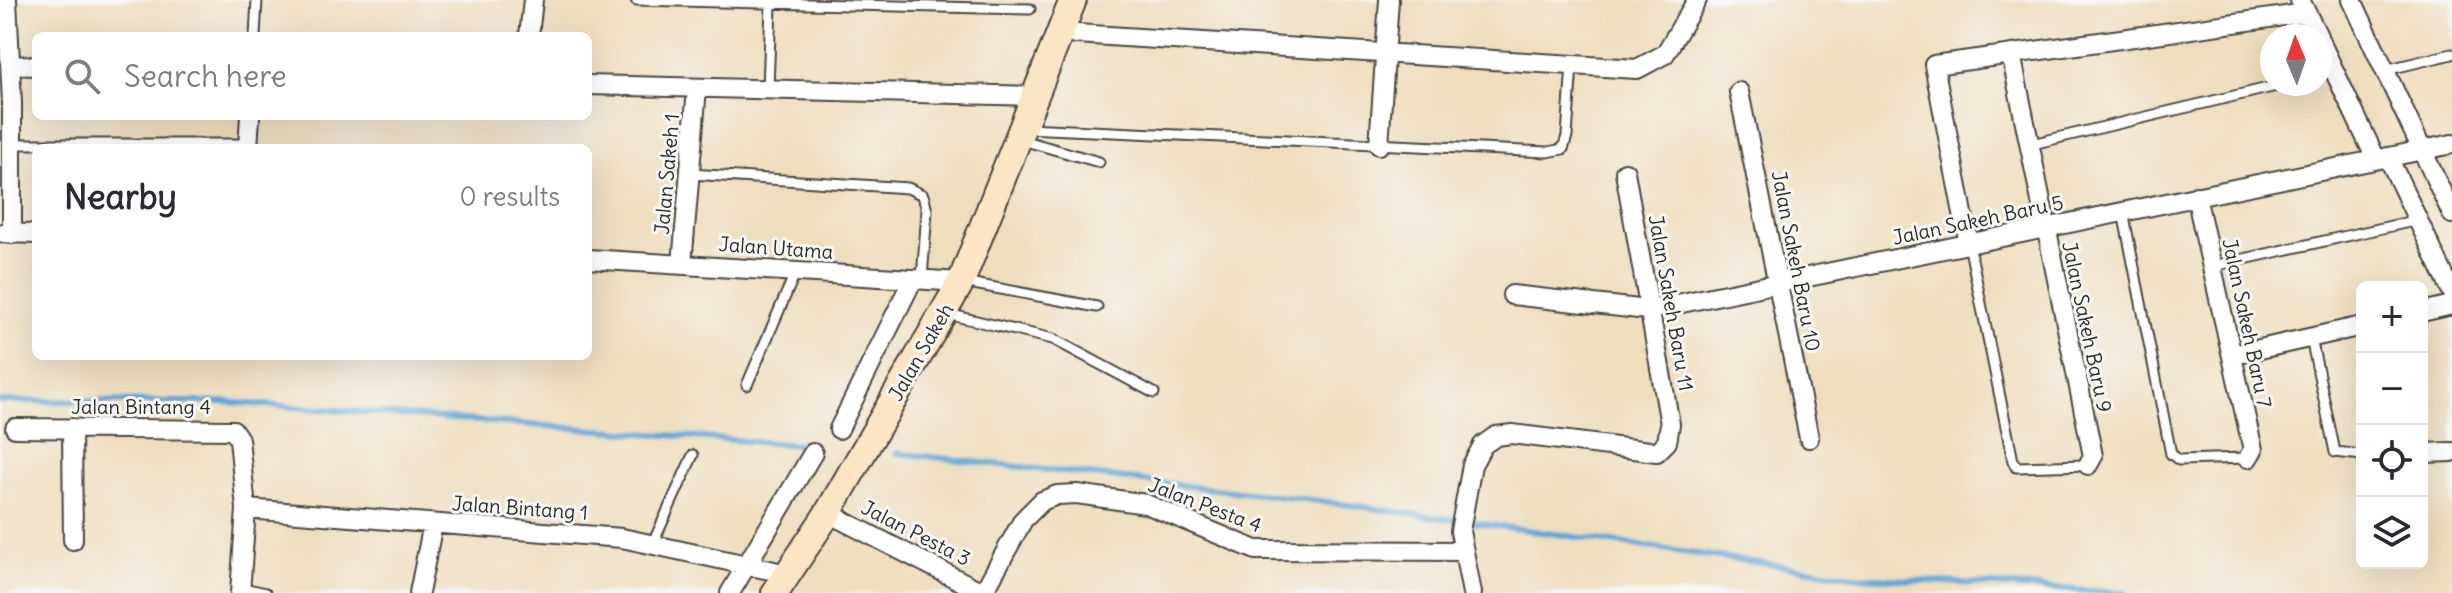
<!DOCTYPE html>
<meta charset="utf-8">
<style>
body{margin:0;font-family:Delius,sans-serif;background:#f7f7f7;color:#2b2b33}
.controls{position:absolute;right:24px;bottom:24px;display:grid;overflow:hidden;border-radius:12px;box-shadow:0 8px 32px #0002}
.controls button{width:72px;height:72px;display:grid;place-items:center;padding:0;border:0;border-bottom:2px solid #e1e1e2;background:#fff;color:#2b2b33;font:40px sans-serif}
.compass{position:absolute;left:2260px;top:24px;width:72px;height:72px;border-radius:50%;background:#fff;box-shadow:0 8px 32px #0002;rotate:358deg}
.list{margin:0;padding:0;list-style:none}
h2{display:flex;justify-content:space-between;align-items:center;height:104px;margin:0;padding:0 32px;font-size:34px}
h2 small{font-size:26px;font-weight:400;color:#7c7c81}
.icon{flex:none;width:44px;height:44px;fill:none;stroke:currentColor;stroke-width:2;stroke-linecap:round;stroke-linejoin:round}
.map{position:relative;flex:none;width:2452px;height:593px;overflow:hidden}
.search{position:absolute;background:#fff;box-shadow:0 8px 32px #0002;left:32px;top:32px;width:560px;height:88px;display:flex;align-items:center;gap:20px;box-sizing:border-box;padding:0 28px;border-radius:12px;color:#7c7c81;font-size:30px}
.panel{position:absolute;background:#fff;box-shadow:0 8px 32px #0002;left:32px;top:144px;width:560px;height:216px;border-radius:12px}
.map>svg:first-child{display:block}
.lines{fill:none;stroke-linecap:round;stroke-linejoin:round}
.stream{stroke:#60a6d6;stroke-width:6}
.lane-casing{stroke:#484641;stroke-width:13}
.street-casing{stroke:#484641;stroke-width:22}
.secondary-casing{stroke:#484641;stroke-width:30}
.lane{stroke:#fff;stroke-width:9}
.street{stroke:#fff;stroke-width:18}
.secondary{stroke:#fce5c4;stroke-width:26}
.labels{text-anchor:middle;stroke-width:6;stroke-linejoin:round;paint-order:stroke}
.street-label{font-size:20px;fill:#2b2b2b;stroke:#f6f6f2}
</style>
<div class="map">
<svg width="2452" height="593" viewBox="0 0 2452 593">
<rect width="100%" height="100%" fill="#f6f6f2"/>
<filter id="ink" filterUnits="userSpaceOnUse"><feTurbulence type="fractalNoise" baseFrequency=".0125" numOctaves="2"/><feDisplacementMap in="SourceGraphic" scale="16" xChannelSelector="R" yChannelSelector="G"/><feConvolveMatrix kernelMatrix="1 2 1 2 8 2 1 2 1" color-interpolation-filters="sRGB"/></filter>
<filter id="wash" filterUnits="userSpaceOnUse"><feTurbulence type="fractalNoise" baseFrequency=".006" numOctaves="4" result="noise"/><feDisplacementMap in="SourceGraphic" scale="32" xChannelSelector="R" yChannelSelector="G"/><feGaussianBlur stdDeviation="1.8" result="paint"/><feColorMatrix in="noise" values="0 0 0 0 0 0 0 0 0 0 0 0 0 0 0 0 0 1.4 0 .05"/><feComposite in="paint" operator="in"/></filter>
<g filter="url(#wash)">
<rect width="100%" height="100%" fill="#efdebe"/>
<g class="lines">
<path class="stream" d="M0,401L226,402L814,446
M897,453L1320,501L1861,577L2124,593"/>
</g>
</g>
<g filter="url(#ink)">
<g class="lines">
<g class="lane-casing">
<path id="lane" d="M636,0L1030,9
M255,36L257,0
M2385,70L2452,54
M768,89L771,5
M1026,128L1548,152L1563,149L1567,136L1572,65
M1022,140L1099,162
M12,144H248
M2028,145L2285,84
M690,174L908,188L923,195L927,211L922,279
M2123,212L2171,454L2179,460L2248,458
M1969,244L2013,461L2016,467L2088,465
M2213,266L2418,220
M963,282L1097,307
M947,314L1053,339L1154,393
M2311,338L2335,452L2362,455
M747,385L796,271
M653,543L693,455
M243,588L266,593"/>
</g>
<g class="street-casing">
<path id="street" d="M7,0L12,103V234
M2300,0L2318,36
M2352,0L2452,214
M1060,33L1637,69L1665,54L1697,0
M529,36L533,0
M2320,41L2376,159
M2011,54L2093,456L2088,465
M10,65L36,66
M588,85L1036,96
M1739,92L1809,438
M1379,145L1389,0
M248,148L250,116
M2388,157L2452,292
M2196,196L2253,450L2248,458
M3,233L36,234
M1969,244L1934,65L2306,13
M588,259L961,282
M682,264L697,88
M1512,295L1648,310L2452,144
M2422,312L2452,305
M2233,355L2362,326
M15,428L233,430L239,439L246,509L240,593
M72,428L73,540
M839,429L913,279
M2422,453L2452,452
M246,509L622,538L788,574
M828,513L984,593
M419,593L433,524
M730,593L813,453
M983,593L1023,520L1042,501L1057,495L1077,494L1146,504L1256,550L1464,551
M1472,593L1460,531L1472,465L1483,445L1496,436L1512,434L1657,452L1667,442L1670,424L1625,172"/>
</g>
<g class="secondary-casing">
<path id="secondary" d="M775,593L828,513L961,282L1073,0"/>
</g>
<use href="#lane" class="lane"/>
<use href="#street" class="street"/>
<use href="#secondary" class="secondary"/>
</g>
</g>
<g class="labels">
<g class="street-label">
<text transform="translate(667 174) rotate(-85)" y="7">Jalan Sakeh 1</text>
<text transform="translate(1978 220) rotate(-12)" y="7">Jalan Sakeh Baru 5</text>
<text transform="translate(776 248) rotate(4)" y="7">Jalan Utama</text>
<text transform="translate(1796 261) rotate(79)" y="7">Jalan Sakeh Baru 10</text>
<text transform="translate(1671 303) rotate(80)" y="7">Jalan Sakeh Baru 11</text>
<text transform="translate(2247 323) rotate(78)" y="7">Jalan Sakeh Baru 7</text>
<text transform="translate(2087 327) rotate(78)" y="7">Jalan Sakeh Baru 9</text>
<text transform="translate(921 352) rotate(-60)" y="7">Jalan Sakeh</text>
<text x="141" y="414">Jalan Bintang 4</text>
<text transform="translate(1205 505) rotate(21)" y="7">Jalan Pesta 4</text>
<text transform="translate(520 508) rotate(4)" y="7">Jalan Bintang 1</text>
<text transform="translate(916 533) rotate(27)" y="7">Jalan Pesta 3</text>
</g>
</g>
</svg>
<div class="controls">
<button>+</button>
<button>−</button>
<button><svg class="icon" aria-label="locate" viewBox="0 0 24 24"><circle cx="12" cy="12" r="6"/><path d="M12 2v4M12 18v4M2 12h4M18 12h4"/></svg></button>
<button><svg class="icon" aria-label="layers" viewBox="0 0 24 24"><path d="M12 4l9 5-9 5-9-5zM3 14l9 5 9-5"/></svg></button>
</div>
<svg class="compass" viewBox="-18 -18 36 36"><path d="M0-13l5 13h-10z" fill="#e53935"/><path d="M0 13l5-13h-10z" fill="#7c7c81"/></svg>
<div class="search"><svg class="icon" aria-label="search" viewBox="0 0 24 24"><circle cx="10" cy="10" r="6"/><path d="M15 15l6 6"/></svg>Search here</div>
<section class="panel">
<h2>Nearby<small>0 results</small></h2>
<ul class="list">
</ul>
</section>
</div>
